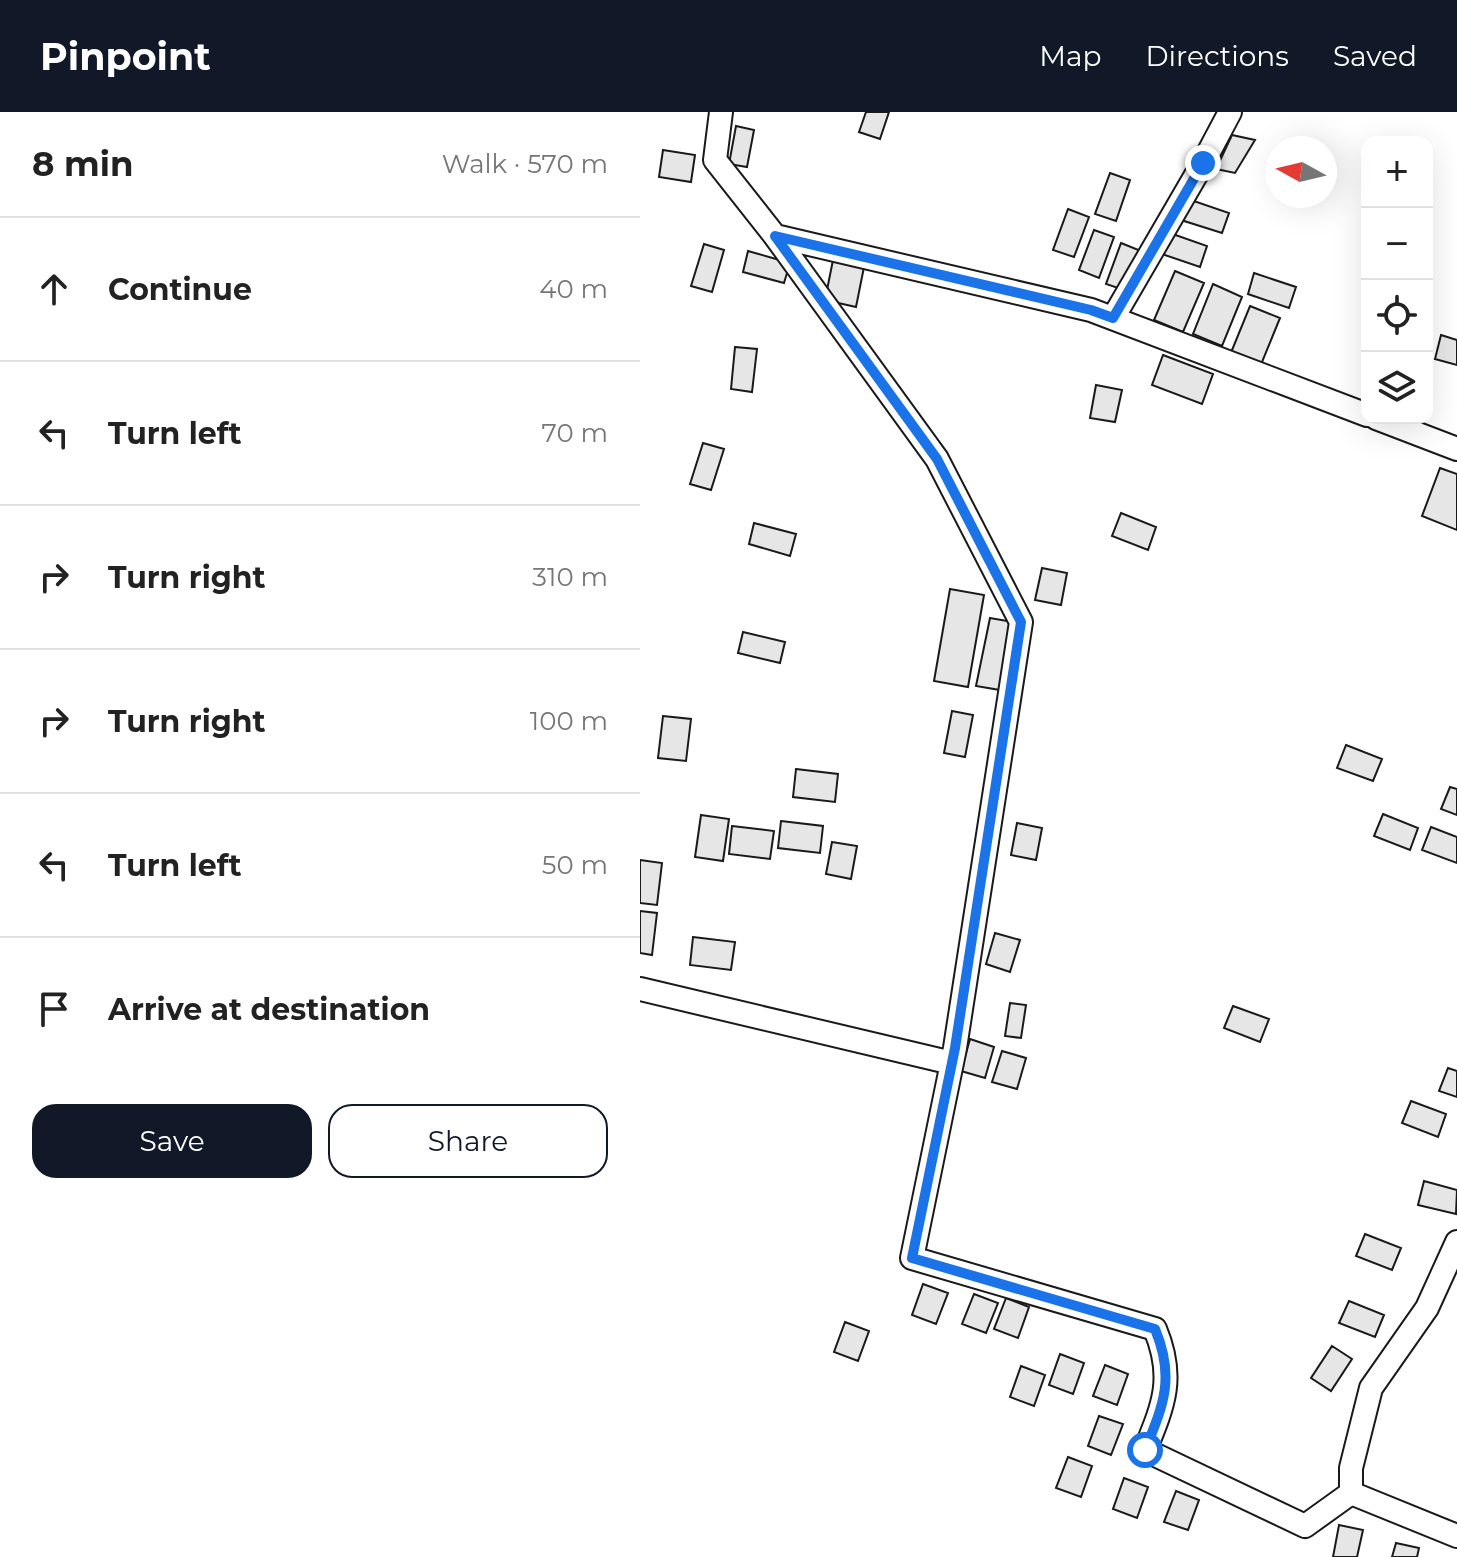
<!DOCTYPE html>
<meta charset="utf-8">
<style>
body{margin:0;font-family:Montserrat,sans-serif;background:#f2f2f2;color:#222}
.controls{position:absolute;right:24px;top:24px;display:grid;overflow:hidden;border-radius:16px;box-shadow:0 8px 32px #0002}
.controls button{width:72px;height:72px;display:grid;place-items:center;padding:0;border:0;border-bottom:2px solid #e0e0e0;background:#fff;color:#222;font:40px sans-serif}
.compass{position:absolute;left:625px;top:24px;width:72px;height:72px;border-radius:50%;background:#fff;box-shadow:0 8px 32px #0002;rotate:278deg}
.stop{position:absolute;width:24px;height:24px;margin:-18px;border:6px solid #1a73e8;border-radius:50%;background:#fff}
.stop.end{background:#1a73e8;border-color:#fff;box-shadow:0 2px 8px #0008}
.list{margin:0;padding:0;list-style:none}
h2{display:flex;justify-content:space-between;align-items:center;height:104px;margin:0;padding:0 32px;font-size:34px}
h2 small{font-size:26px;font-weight:400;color:#767676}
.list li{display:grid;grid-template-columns:52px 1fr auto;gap:24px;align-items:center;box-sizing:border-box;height:144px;padding:0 32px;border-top:2px solid #e0e0e0}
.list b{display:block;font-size:30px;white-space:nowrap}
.list em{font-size:26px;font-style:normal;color:#767676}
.actions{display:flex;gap:16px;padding:24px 32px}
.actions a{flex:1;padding:18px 0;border:2px solid #111827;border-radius:24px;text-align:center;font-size:28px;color:#111827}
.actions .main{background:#111827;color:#fff}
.icon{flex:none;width:44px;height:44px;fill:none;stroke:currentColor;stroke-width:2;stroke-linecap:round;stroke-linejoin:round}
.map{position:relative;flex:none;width:817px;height:1445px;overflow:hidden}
header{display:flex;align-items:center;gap:48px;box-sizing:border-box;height:112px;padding:0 40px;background:#111827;color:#fff}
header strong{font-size:38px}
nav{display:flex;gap:44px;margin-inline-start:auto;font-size:28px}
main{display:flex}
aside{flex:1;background:#fff}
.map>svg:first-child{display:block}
.building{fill:#e6e6e6;stroke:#1a1a1a;stroke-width:2}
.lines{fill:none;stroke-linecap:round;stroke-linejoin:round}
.minor-casing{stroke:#1a1a1a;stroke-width:26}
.minor{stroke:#fff;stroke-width:22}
.route{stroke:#1a73e8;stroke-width:10}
</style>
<header>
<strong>Pinpoint</strong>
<nav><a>Map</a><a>Directions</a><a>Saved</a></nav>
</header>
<main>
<aside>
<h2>8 min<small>Walk · 570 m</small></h2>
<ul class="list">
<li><svg class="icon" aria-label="ahead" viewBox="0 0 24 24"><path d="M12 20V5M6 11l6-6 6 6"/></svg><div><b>Continue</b></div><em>40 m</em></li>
<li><svg class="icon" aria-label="left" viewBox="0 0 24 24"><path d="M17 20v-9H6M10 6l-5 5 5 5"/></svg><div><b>Turn left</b></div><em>70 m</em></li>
<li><svg class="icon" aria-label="right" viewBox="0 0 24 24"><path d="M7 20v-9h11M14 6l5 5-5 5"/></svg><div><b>Turn right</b></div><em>310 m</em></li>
<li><svg class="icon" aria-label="right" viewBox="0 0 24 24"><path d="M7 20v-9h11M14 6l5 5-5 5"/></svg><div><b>Turn right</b></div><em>100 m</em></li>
<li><svg class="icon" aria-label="left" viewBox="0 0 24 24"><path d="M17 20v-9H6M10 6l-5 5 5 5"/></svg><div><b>Turn left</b></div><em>50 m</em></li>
<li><svg class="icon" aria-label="arrive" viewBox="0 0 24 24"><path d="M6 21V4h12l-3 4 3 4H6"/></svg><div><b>Arrive at destination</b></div></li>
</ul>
<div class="actions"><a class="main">Save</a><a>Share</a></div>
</aside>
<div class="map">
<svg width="817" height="1445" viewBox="0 0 817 1445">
<rect width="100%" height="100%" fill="#fff"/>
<path class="building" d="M226,0H249L240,27L219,20Z
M96,14L114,18L107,55L89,52Z
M592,23L615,28L595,61L576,57Z
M23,38L55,43L51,70L19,65Z
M470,61L490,68L476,109L455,102Z
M548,87L589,101L582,121L541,108Z
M428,97L449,105L434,145L413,138Z
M454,118L474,125L459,166L439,158Z
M527,120L567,134L560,155L519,141Z
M481,131L501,139L487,179L466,172Z
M64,132L84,138L72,180L51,174Z
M108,139L150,151L144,171L103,160Z
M193,148L224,155L216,195L185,188Z
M535,159L564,171L543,220L514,208Z
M614,161L656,175L649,196L608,182Z
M573,172L602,185L582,234L553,222Z
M610,194L640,206L620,255L590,243Z
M801,223L817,228V253L795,247Z
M95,235L117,237L112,280L91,277Z
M523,243L573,262L562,292L512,273Z
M456,273L482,278L475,310L450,306Z
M63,331L84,337L71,378L50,372Z
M800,356L817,362V418L782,404Z
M481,401L516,415L508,438L472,424Z
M114,411L156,422L150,444L109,432Z
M402,456L427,461L421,493L395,488Z
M310,477L344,483L328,575L294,569Z
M350,506L373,510L360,578L336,574Z
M103,520L145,530L140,551L98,541Z
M312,599L333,603L325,645L304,641Z
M23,604L51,607L46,649L18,646Z
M706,633L742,647L733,669L697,656Z
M156,657L198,662L195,690L153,685Z
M810,675L817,677V703L801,697Z
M743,702L778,716L770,738L734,724Z
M61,703L89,707L83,749L55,745Z
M141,709L183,714L180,741L138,736Z
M377,711L402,716L396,748L371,743Z
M92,714L134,719L130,747L89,742Z
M791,715L817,725V751L782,738Z
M192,730L217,734L211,767L186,762Z
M0,748L22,751L17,793L0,791Z
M0,799L17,801L12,843L0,841Z
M355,821L380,828L370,860L346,852Z
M53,825L95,830L91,858L50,853Z
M370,891L386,893L381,926L365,924Z
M593,894L629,907L620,930L584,916Z
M330,927L354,935L345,966L321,959Z
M362,939L386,946L377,977L352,970Z
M808,956L817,959V985L799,979Z
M771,989L806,1002L798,1025L762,1011Z
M784,1069L817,1078L816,1102L778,1093Z
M725,1122L761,1136L752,1158L716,1144Z
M283,1172L308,1181L296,1212L272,1203Z
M334,1182L358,1191L346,1221L322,1212Z
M366,1186L389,1195L378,1226L354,1217Z
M709,1189L744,1203L735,1225L699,1211Z
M205,1210L229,1219L218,1249L194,1240Z
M692,1234L712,1247L691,1279L671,1266Z
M420,1242L444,1251L433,1282L409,1273Z
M465,1253L488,1262L477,1293L453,1284Z
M381,1254L405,1263L394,1294L370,1285Z
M459,1304L483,1312L471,1343L448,1334Z
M428,1345L452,1354L441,1385L416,1376Z
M484,1366L508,1375L497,1406L473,1397Z
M536,1379L559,1388L548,1418L524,1410Z
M699,1413L723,1418L717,1445H693Z
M756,1431L779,1436L777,1445H752Z"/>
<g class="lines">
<g class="minor-casing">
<path id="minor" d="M81,0L75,48L135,124L297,347L381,510L315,936L272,1146L515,1217C535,1265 524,1292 505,1338L665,1414L711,1381
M135,124L451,198L727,303
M473,206L563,51L590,0
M736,306L817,337
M0,877L312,951
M817,1130L787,1196L731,1276L711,1356V1381L817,1424"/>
</g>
<use href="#minor" class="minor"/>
</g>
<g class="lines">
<path class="route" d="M505,1338C524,1292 535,1265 515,1217L272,1146L315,936L381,510L297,347L135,124L451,198L473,206L563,51"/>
</g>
</svg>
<div class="controls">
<button>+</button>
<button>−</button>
<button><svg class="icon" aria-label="locate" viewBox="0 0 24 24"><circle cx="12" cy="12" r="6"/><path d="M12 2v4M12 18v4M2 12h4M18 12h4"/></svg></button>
<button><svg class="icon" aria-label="layers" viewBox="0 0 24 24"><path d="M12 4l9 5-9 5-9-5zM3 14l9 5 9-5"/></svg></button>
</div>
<svg class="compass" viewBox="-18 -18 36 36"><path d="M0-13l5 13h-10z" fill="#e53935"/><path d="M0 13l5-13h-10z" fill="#767676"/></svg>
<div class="stop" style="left:505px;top:1338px"></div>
<div class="stop end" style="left:563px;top:51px"></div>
</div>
</main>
